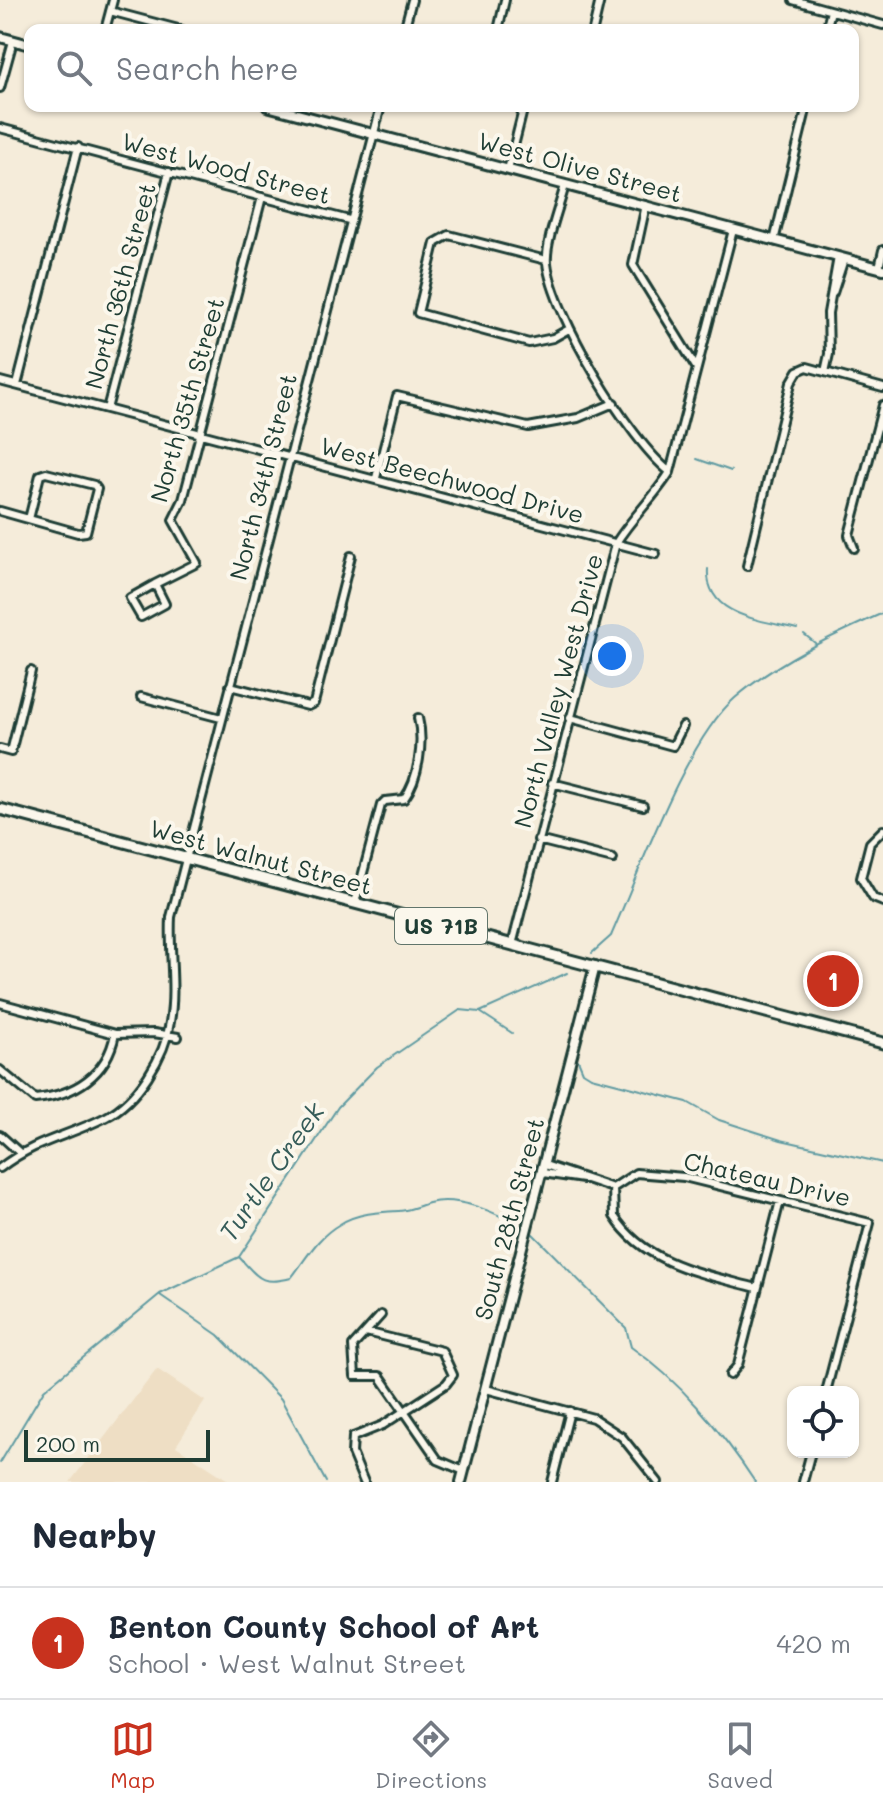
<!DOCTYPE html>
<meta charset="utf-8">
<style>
body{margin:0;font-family:Mali,sans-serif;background:#f6f6f7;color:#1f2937}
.controls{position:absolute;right:24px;bottom:24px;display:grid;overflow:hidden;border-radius:16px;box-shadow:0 2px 6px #0004}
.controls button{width:72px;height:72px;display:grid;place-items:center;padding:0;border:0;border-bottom:2px solid #e0e1e3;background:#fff;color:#1f2937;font:40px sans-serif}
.scale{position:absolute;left:24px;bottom:20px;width:186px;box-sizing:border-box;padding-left:8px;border:4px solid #1f3d34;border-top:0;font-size:22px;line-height:28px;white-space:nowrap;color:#1f3d34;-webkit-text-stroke:6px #fbf7ec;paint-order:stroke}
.you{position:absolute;left:612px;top:656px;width:28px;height:28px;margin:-20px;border:6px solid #fff;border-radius:50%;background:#1a73e8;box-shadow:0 0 0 12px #1a73e833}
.badge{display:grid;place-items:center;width:52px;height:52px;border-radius:50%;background:#c8321e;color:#fff;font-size:26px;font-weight:700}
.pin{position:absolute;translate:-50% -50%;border:4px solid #fff;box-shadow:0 2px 8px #0006}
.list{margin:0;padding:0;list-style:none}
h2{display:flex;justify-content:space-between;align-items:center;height:104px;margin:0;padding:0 32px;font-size:34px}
h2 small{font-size:26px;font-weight:400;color:#747a83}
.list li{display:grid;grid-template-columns:52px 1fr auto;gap:24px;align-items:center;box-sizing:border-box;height:112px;padding:0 32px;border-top:2px solid #e0e1e3}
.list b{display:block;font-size:30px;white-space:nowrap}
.list p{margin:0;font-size:26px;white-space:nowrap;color:#747a83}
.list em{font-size:26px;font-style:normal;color:#747a83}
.icon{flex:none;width:44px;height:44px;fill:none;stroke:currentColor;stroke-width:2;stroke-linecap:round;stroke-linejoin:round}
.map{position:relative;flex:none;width:883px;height:1482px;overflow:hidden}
.search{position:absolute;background:#fff;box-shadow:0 2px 6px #0004;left:24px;right:24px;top:24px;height:88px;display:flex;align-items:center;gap:20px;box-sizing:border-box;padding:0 28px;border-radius:16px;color:#747a83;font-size:30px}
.sheet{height:216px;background:#fff}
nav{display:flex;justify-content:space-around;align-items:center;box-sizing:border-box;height:112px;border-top:2px solid #e0e1e3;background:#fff;font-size:22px;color:#747a83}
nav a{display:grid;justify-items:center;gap:4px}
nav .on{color:#c8321e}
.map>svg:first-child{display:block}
.built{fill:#eedec4}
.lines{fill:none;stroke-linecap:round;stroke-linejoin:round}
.stream{stroke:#609ba2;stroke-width:2}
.street-casing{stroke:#1f3d34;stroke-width:12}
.secondary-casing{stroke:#1f3d34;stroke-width:14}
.primary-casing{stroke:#1f3d34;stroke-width:15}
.street{stroke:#fbf7ec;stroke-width:6}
.secondary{stroke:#fbf7ec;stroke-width:8}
.primary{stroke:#fbf7ec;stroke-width:9}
.labels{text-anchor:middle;stroke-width:8;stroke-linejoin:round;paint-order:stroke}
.shield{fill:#fbf7ec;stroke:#61756b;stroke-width:2}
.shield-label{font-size:22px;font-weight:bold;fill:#1f3d34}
.street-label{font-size:24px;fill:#1f3d34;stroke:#fbf7ec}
.water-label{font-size:26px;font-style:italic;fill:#355c59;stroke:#fbf7ec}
</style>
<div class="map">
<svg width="883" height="1482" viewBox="0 0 883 1482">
<rect width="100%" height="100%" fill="#f5ecda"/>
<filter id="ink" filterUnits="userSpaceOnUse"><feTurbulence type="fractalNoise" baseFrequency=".0125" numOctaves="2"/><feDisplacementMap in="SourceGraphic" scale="16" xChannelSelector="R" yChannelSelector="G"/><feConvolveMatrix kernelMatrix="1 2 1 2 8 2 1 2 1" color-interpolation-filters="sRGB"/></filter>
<g filter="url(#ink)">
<path class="built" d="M157,1369L205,1401L176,1446L231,1482H70Z"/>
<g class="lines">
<path class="stream" d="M697,459L731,471
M708,569C705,617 763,620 797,629
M804,634L815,643
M592,953L611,936C639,873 685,742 735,698C778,661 831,636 883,613
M480,1012L512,1033
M578,1060L583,1072L591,1077L687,1102L719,1120L781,1140L883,1163
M533,1234L626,1328L631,1347C679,1380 723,1433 755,1482
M239,1257C258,1277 260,1286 291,1278C306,1259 317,1237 340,1224C357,1213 379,1212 399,1211C411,1210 418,1206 429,1203C458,1195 498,1213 522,1228
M160,1295L218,1335L281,1399L326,1482
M0,1463L44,1390L160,1294L239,1257L338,1107L377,1067L460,1010L480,1012L567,973"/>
<g class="street-casing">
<path id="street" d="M793,0L883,25
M110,11L182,30
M105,30L113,0
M404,30L412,0
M498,30L505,0
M593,30L600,0
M826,30L831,11
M0,88L13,41
M0,128L349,220
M508,170L524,106
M565,185C560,205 545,243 547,263C553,315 629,440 670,472
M646,205L633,265L696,367
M774,241L807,106
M546,260L449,235L435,243L418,313L529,343L553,338L569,329
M879,268L883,250
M833,293L844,259
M825,372L829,354L828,313L838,257
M0,381L656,554
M17,385L78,147
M107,409L169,172
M376,478L397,396L528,427L578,418L614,403
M0,511L78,533L86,532L97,489L94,485L46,473L40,475L29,519
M854,548L849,535L883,405
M747,566L791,383L798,371L807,367L883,388
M155,584L130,598L141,617L165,604L155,584L197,563L173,520L183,500L262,197
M230,686L308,706L314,703L351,556
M141,697L221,718
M570,718L673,746L683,726
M0,749L11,752L31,671
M552,783L643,806
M883,830L870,843L861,878L873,898L883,902
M538,840L613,859
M355,903L381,805L385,801L404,799C419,779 424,741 418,718
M512,945L616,543C632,517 654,498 670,472L733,230
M0,1003L115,1034L154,1033L178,1037
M0,1070L35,1099C75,1095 107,1075 115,1034
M0,1135L20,1153
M545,1165L613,1188L636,1173L684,1177L870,1223L826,1392
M0,1168C38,1139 67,1137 106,1117C137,1101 165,1057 170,1022C176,987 169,952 171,917L381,106
M543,1173L583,1179
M613,1188L614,1216C645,1265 705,1274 757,1288
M381,1315L353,1346L355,1376H380L438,1460L464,1471
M730,1375L738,1365L780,1201
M486,1389L593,1418L622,1437L658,1482
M364,1482L352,1453L353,1437L383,1425L446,1384L453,1375L442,1351L366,1332
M552,1482L570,1411
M803,1482L811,1452"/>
</g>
<g class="secondary-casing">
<path id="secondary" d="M0,37L30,45
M267,106L883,269
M461,1482L595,966"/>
</g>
<g class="primary-casing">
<path id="primary" d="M0,809L883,1043"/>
</g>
<use href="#street" class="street"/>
<use href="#secondary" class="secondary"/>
<use href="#primary" class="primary"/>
</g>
</g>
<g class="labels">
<rect class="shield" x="395" y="908" width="92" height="36" rx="6"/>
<g class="shield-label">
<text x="441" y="934">US 71B</text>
</g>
<g class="street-label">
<text transform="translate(580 168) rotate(15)" y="8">West Olive Street</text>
<text transform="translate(226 169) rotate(15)" y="8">West Wood Street</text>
<text transform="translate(121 286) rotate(-75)" y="8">North 36th Street</text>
<text transform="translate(188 400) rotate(-74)" y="8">North 35th Street</text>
<text transform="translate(264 477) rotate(-76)" y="8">North 34th Street</text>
<text transform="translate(452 481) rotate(15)" y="8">West Beechwood Drive</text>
<text transform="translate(559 691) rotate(-75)" y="8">North Valley West Drive</text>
<text transform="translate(261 858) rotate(15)" y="8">West Walnut Street</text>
<text transform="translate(767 1180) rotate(13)" y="8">Chateau Drive</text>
<text transform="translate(510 1219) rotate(-75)" y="8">South 28th Street</text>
</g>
<g class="water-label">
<text transform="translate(272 1172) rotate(-55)" y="9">Turtle Creek</text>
</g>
</g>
</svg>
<div class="controls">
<button><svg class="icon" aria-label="locate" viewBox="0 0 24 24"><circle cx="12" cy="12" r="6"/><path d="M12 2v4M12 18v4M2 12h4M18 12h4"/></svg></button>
</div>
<div class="scale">200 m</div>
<div class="you"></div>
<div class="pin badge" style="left:833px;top:981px">1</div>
<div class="search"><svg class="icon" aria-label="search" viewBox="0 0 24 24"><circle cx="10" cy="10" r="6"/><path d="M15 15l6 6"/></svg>Search here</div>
</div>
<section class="sheet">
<h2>Nearby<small></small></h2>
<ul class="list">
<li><span class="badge">1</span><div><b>Benton County School of Art</b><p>School · West Walnut Street</p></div><em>420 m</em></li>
</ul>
</section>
<nav>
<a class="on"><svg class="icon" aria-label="map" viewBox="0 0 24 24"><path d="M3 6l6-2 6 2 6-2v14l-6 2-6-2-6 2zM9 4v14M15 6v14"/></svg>Map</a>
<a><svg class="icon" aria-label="directions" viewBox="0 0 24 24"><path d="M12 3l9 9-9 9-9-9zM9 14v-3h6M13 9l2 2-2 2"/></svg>Directions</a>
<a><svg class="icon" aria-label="saved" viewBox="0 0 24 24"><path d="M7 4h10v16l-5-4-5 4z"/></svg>Saved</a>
</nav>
